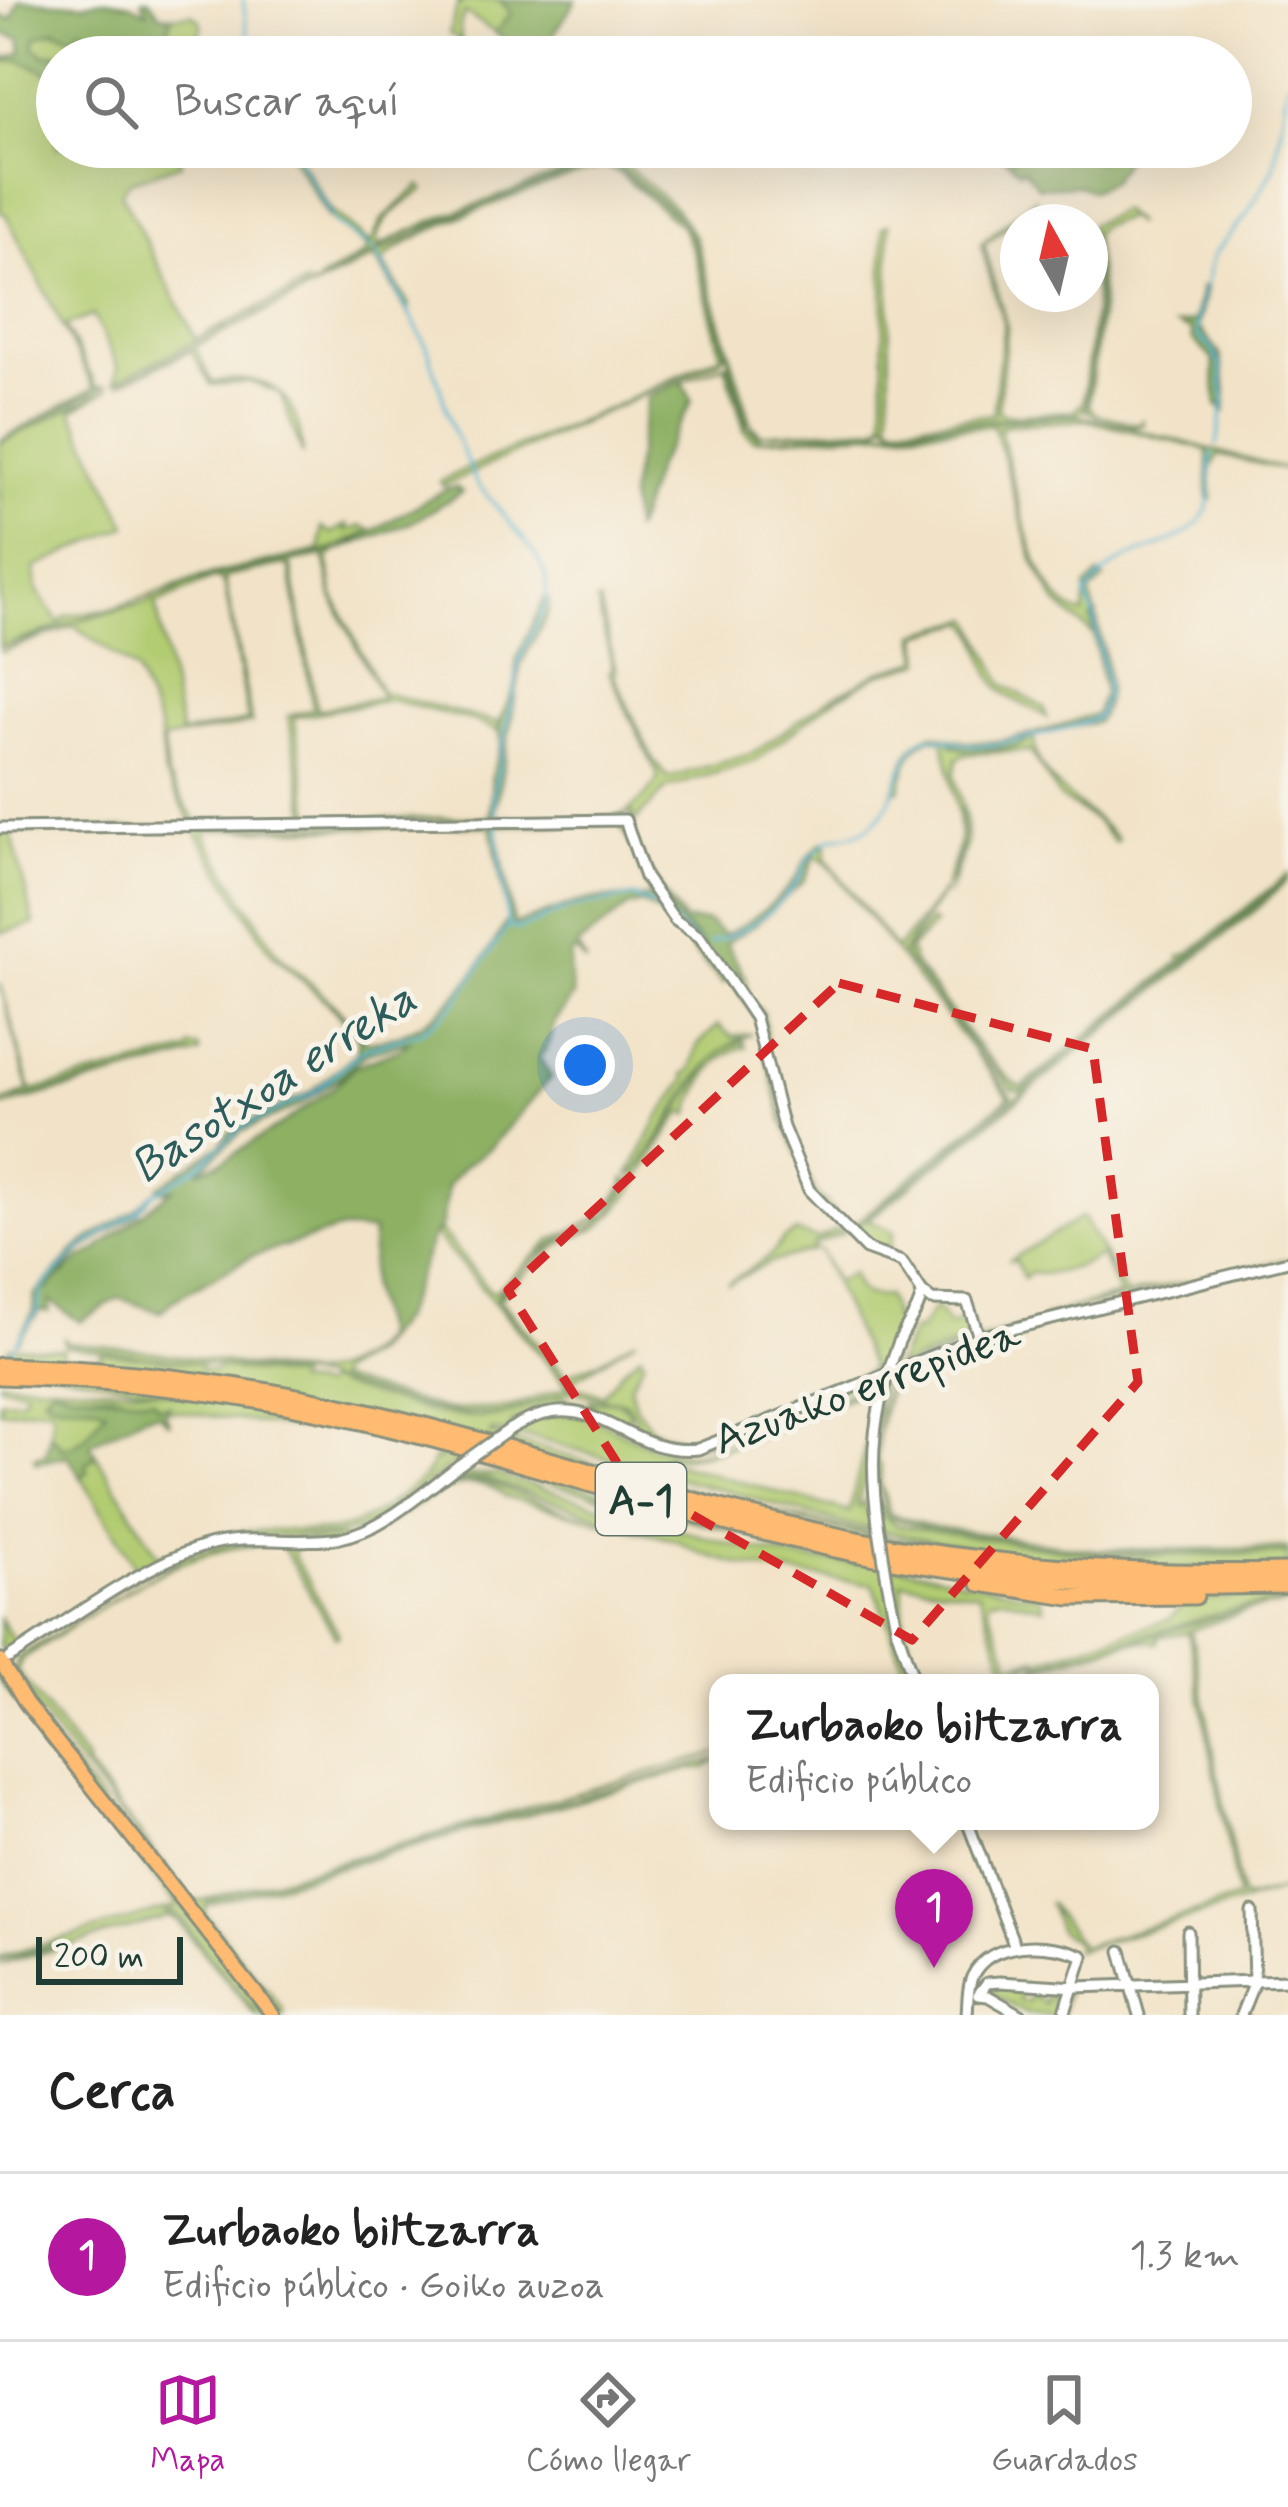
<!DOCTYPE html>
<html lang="es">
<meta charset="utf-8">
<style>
body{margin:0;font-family:Mynerve,sans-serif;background:#f6f6f6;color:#222}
.compass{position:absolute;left:1000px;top:204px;width:108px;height:108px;border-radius:50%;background:#fff;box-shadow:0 12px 48px #0002;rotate:352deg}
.scale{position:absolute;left:36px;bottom:30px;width:147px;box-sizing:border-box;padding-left:12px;border:6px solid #1f3d34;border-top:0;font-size:33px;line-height:42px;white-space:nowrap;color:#1f3d34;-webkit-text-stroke:9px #f7f3e8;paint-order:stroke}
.you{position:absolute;left:585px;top:1065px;width:42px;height:42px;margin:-30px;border:9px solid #fff;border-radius:50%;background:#1a73e8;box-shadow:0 0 0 18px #1a73e833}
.badge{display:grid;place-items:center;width:78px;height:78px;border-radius:50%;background:#b5179e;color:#fff;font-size:39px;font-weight:700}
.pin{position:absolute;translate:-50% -99px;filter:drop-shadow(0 3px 6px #0008)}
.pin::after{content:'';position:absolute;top:63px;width:42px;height:36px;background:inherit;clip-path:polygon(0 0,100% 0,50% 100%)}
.popup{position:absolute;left:709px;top:1674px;width:450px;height:156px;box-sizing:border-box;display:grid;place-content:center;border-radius:24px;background:#fff;filter:drop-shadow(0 3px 9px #0005);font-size:39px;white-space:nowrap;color:#767676}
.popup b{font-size:45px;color:#222}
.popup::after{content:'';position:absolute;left:50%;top:100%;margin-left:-24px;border:24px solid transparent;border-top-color:#fff}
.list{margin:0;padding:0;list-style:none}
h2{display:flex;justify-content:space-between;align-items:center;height:156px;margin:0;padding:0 48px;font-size:51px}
h2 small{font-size:39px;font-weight:400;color:#767676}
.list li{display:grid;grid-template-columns:78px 1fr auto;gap:36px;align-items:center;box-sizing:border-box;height:168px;padding:0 48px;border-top:3px solid #e0e0e0}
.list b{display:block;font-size:45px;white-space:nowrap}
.list p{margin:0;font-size:39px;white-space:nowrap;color:#767676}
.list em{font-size:39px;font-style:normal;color:#767676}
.icon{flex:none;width:66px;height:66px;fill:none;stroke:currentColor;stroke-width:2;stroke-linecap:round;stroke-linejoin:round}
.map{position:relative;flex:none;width:1288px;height:2015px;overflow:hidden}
.search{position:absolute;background:#fff;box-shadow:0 12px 48px #0002;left:36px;right:36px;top:36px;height:132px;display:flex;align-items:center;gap:30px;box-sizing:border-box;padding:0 42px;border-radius:66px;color:#767676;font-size:45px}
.sheet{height:324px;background:#fff}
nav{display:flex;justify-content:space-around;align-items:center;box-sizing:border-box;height:168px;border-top:3px solid #e0e0e0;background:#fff;font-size:33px;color:#767676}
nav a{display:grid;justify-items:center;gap:6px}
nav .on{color:#b5179e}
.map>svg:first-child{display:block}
.green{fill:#b2cc72;stroke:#688453;stroke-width:3;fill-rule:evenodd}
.forest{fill:#8db064;stroke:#56764c;stroke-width:3;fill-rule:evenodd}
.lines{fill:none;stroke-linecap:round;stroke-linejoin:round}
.stream{stroke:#58b7d6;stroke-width:3}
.minor-casing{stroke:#88907e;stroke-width:15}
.major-casing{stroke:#88907e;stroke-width:18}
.highway-casing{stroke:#88907e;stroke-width:21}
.minor{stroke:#fff;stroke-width:9}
.major{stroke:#ffbb71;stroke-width:12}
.highway{stroke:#ffbb71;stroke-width:15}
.minor-bridge-casing{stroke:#88907e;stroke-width:15;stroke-linecap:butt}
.minor-bridge{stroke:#fff;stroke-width:9}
.marked{fill:none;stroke:#d62828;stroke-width:9;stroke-dasharray:24 15;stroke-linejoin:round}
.labels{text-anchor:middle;stroke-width:10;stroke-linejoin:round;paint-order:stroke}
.shield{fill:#f7f3e8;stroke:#60746a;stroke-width:3}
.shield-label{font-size:42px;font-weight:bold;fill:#1f3d34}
.street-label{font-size:45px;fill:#1f3d34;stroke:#f7f3e8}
.water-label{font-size:48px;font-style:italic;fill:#2d5c5c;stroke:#f7f3e8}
</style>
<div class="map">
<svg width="1288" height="2015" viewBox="0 0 1288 2015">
<rect width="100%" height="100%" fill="#f7f3e8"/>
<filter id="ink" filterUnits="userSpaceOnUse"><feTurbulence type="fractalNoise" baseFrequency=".00833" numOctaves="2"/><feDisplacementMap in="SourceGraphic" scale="24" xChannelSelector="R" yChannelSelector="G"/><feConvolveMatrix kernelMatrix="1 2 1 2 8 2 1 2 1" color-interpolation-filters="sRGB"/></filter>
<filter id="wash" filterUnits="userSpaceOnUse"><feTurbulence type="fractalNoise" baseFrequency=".004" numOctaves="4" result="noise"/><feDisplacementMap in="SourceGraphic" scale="48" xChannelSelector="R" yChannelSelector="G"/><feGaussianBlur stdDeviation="2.7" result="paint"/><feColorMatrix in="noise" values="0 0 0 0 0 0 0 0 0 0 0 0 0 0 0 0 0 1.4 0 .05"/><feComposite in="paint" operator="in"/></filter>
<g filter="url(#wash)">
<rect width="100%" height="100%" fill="#f2e3c8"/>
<path class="green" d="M459,0L461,4L463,0H500L511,13L495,33L465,13L460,26L463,57H460L458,38L449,34Z
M192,14L199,19L202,28L199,34L218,57H178L179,46L164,42L172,16Z
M79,29L89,34L82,57L45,55L34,48L35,38C48,28 58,31 72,37Z
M20,60L57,77V147H191L179,161L181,164L128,182L121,193L196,339L309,283L115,382L118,367L93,315L65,326L97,387L108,385L0,440L94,388L6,215L0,211V61Z
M286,147H292L331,211L371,244L381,221L420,185L424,189C404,204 375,220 378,246L431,221L565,172L621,147L594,164L418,229L319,280L364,254L367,247L329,218Z
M625,147H630L621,160L675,208L695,237L752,425L761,434L875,427L884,421L883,227L889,224L890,422L896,425L993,414L1004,324L981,244L1035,198L1036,204L984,244L1007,328L998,411L1008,415L1073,411L1083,402L1095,300L1090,225L1121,210L1136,224L1127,218L1100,226L1094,235L1102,301L1089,404L1094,414L1138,424L1142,420L1143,424L1135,426L1086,411L1099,303L1095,263L1097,299L1084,409L1079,413L892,427L887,421L877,429L757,434L747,420L693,237L679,216L617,164L614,156Z
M603,164L617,168L682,222L693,243L725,353L721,359L443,486L440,482L463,470L614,406L721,355L695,257L682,227L620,174L606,167C569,173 399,234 383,262L409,305L408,313L375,257L195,347L212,382C273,372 298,394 303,455L280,393L251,382L211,385L191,351L117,385L433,226Z
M727,363L747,428L760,439L1076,416L1101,420L1288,470L1218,455L1211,469L1212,499L1208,497V450L1086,420L1003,426L1000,430C1012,472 1034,608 1084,614L1086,587L1099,575L1104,579L1089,593L1096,614L1091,618L1095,636L1057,604L1034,562L994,426L753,440L745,432L725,365L682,381Z
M109,389L72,411L127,526L35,568L37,590L59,623L66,616L117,608L199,577L320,550L322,528L331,533L347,525L346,531L362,526L371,530L333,549L201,578L0,647V443Z
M339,550L328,557L333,594L381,692L499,723L498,731L474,721L390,700L294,717L312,820L487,817L495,812L497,816C521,818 603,822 623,814C636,808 648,792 658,781V776L609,672L613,669L597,602H600L616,671L614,676L653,760L668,778L754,753L827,700L881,671L920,660L916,634L972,618L1003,684L1044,708L1046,717C1030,705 1009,702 996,684C981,665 985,639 967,622L919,635L923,662L879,674L829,703L756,761L667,788L633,823L631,811L621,818L192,823L164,774L159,727L136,671L75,626L0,652L73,622L145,603L195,582ZM324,556L332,597L382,697L317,710L291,562ZM285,565L290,568L313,709L288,716L308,818L196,821L167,776L163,740L252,723L225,581L227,577ZM213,579H220L225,587L248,721L181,734L156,604Z
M933,734L960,740L951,743C975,750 1013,755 1034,736C1030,781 1093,810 1118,840L1114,842L1097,822L1060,798L1030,751L968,754L958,758L954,774L966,818L967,843L948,896C959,866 968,839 960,807C966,885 937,893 902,953L1012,1097L851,1228H848L811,1187L783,1121L757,1019L728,975L746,976L750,1001L763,1013L765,1024L767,1048L785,1122L815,1192L846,1226L854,1224L1009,1097L826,862L811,854L821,843L827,846L825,857L895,948L899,946L944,890L960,842L958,815L943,740L929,738C909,750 904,768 900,790L893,792C904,769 904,744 933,734Z
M622,823L656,897L650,896C645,879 628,835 618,824L206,830L207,839L278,954L331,1001L329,1004L272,954L194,829L11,832L34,924L0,933V830Z
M1288,874V877L1020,1091L1013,1090L906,959L907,948L929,921L935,924L910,949L913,962C934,988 997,1078 1022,1087L1180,961L1179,957L1190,953Z
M1288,880L1256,910L868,1220L894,1232L887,1255L853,1233V1229Z
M0,983L31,1091L188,1051L191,1047L199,1048L200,1054L0,1107L194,1054L0,1103L29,1091Z
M718,1025L732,1037L752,1034C704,1051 684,1099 657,1140C648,1153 640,1169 628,1177L657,1121L686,1079L684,1074L691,1070L697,1046Z
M743,1041L746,1047C715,1051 697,1089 689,1115L683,1112C654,1147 634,1202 598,1227C587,1234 574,1236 563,1243C548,1252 507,1286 500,1300L566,1375L596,1363L636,1339L572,1381L578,1387L603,1395L622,1370L641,1354L644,1360L630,1386L635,1405L652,1429L696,1443L868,1372L870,1366L819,1249L835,1282L852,1273C857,1295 868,1298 887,1296L898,1329L887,1358L891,1359L881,1373L710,1443C683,1447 662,1445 637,1433L635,1416L626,1403C611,1397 594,1400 579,1392C566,1385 502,1310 498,1296L555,1246L593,1226L612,1211L712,1061L725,1049Z
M624,1179L628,1181C607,1219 588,1222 555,1243C534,1257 511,1277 496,1296V1302L574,1391L501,1414H465L439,1411L316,1378L65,1346L64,1339L69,1343L140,1350L309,1375C333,1374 365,1359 381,1339L383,1341L371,1354L338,1373L336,1379L447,1410L507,1408L568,1387L435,1235L440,1230L490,1291H495L552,1240L601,1216L624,1185Z
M1082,1217L1127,1295L1288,1259L1043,1317L1120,1295L1101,1255C1083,1266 1052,1277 1030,1273L1024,1279L1015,1259L1008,1261Z
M837,1229L845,1232L813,1245L815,1250L771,1262L727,1284L771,1255L783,1239L796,1232L818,1239Z
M933,1309H938L948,1325L970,1319L976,1336L894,1369L913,1330L918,1332Z
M1021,1328L963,1346L891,1379L878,1432L877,1462L881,1466L880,1483L890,1514L930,1526L1095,1550L1288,1548V1552H1090L943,1531L890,1518C866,1472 878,1424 889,1377L963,1345Z
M10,1346L62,1349L63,1358L102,1357L100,1352L201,1364L200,1370L214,1371L218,1367L297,1378L295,1383L322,1387L326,1382L437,1414L476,1418L502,1416L557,1397L595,1406L590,1401H615L629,1409V1429C587,1406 552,1400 509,1425C532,1419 559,1411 583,1416C619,1425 647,1454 687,1453C739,1452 825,1399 878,1382L881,1384L868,1468L857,1505L859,1507L864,1501L869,1515L880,1506L886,1518L895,1525L1105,1556L1288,1554V1567L1203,1569L998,1557L851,1534L602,1471L0,1361ZM873,1386L877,1388L878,1395L849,1512L664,1460L665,1457C724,1461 816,1410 873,1386ZM491,1431L537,1439L848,1525L978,1549L894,1539L781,1515L505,1439L490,1434Z
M0,1381L149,1390L278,1409L387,1432L762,1537L1040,1597L1044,1607L1000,1597L990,1600L988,1606L1011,1664L1040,1658L1017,1670L965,1683L1004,1672L1005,1667L979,1593L902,1582L904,1623L920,1683H910L873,1584C821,1577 719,1570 678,1541L506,1497C459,1454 396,1529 352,1543C333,1549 313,1547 294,1546V1556L339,1634L336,1637L281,1545C180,1540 104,1607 22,1659L18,1671L86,1761V1766L192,1900L200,1901L718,1753L206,1901L718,1759L703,1769H690L207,1905L204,1913L283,2009L284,2015H279L37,1710L14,1673L18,1657L185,1556L226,1544L352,1538L444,1483L487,1482L568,1512L659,1535L486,1479L448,1480L451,1475H497L726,1543L801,1559L860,1564L459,1460L368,1526L336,1536H233L186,1548L8,1651L0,1648V1619L12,1638L22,1643L137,1570L81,1477L87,1472L86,1465L96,1455L159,1557C185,1546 211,1535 239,1532C321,1522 328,1553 404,1493C418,1482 430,1476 433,1459L440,1461L434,1450L302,1421V1429L168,1410L169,1405L158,1407L112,1393L73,1392L71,1404L98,1405L106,1410C93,1425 84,1445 64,1448L50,1434L53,1411L48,1407L0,1411V1400L20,1399L25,1395V1389L0,1385Z
M1288,1595V1601L1231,1610L1034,1666L1046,1658L1170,1619L1186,1600Z
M1288,1604L1249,1610L1191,1630L1241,1896L1245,1899L1288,1889L1075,1951L1076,1942L1059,1931L1048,1902L1082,1947L1238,1898L1188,1632L1158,1637V1643C1114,1633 1035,1678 985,1683L1249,1608Z
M0,1677L8,1684L269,2015H258L173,1911L166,1913L182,1920L255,2015L176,1920L168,1917L0,1965L59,1944L0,1960V1957L177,1906L0,1682Z
M993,1987H1020V2001L1029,2002L1030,1993L1025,1988L1037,1989L1036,1998L1045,2004L1046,1996L1042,1989L1051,1990L1053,2004L1061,2002L1056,1990L1067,1992L1061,2015L1026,2014L991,1993Z"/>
<path class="forest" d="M19,0L84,4L100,0L130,4L147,12L142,0H149L160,15L172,16L164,42L181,49L178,57L152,54L82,57L88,42L86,30L80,29L72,37L55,30L36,37L34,47L45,55L55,53L67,57H57V77L20,60L3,62L0,54L7,58L22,52L20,39L0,33V16L12,19Z
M500,0H576L539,57H529L495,33L511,13Z
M1024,147H1088L1097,162L1107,147H1133L1111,181L1091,191L1079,185L1038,187L1024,169L1020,171L995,151L1014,159Z
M1201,287L1206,288L1198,327L1220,354L1226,389L1225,411L1217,405L1213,359L1193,340L1191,330L1177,325L1195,321Z
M682,381L692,401L656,467L634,532L629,498L648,397Z
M456,487L462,492L413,522L339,550L446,489Z
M545,597L549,599L548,613L521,664L495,812H490L492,774L501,744L499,723L516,683V661Z
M1096,614C1101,646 1120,696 1096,722L1037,734L1015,747L965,750L952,745C961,738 973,743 988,742C1020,740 1064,724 1095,715L1104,693L1091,618Z
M633,813C629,852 662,890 684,921L708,922L724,935C750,923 778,902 795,879C803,869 801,863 811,854L814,858L804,881L757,923L726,943L743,973L728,975L677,920L649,879L628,823Z
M496,825L514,925C542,915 567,904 597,899C615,896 638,901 653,896L695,937L728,981L722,983L691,949L692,944L665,917L642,903L628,907L577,946L587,963L576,951L571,953L569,970L573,996L555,1021L547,1047L539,1057L551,1077L490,1148L464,1166L448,1185L442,1225L432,1238L402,1317L383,1341L370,1287L373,1231L338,1230L252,1256L175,1299L160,1312L119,1298L80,1322L50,1301L49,1312L40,1310L17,1342L34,1310L35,1295L78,1247L136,1209L155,1191L136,1214L81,1251L45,1291L79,1260L97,1250L173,1189L158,1191V1187L219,1146L229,1132L312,1091L357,1053L359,1038L329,1004L331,1001L367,1042C438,1035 475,977 508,919L491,826ZM409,1041L402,1048L355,1066L334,1087L285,1122L223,1161L198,1171L241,1132L298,1106L340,1077L366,1053Z
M52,1387L73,1392L154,1399L158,1406L169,1405L164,1412L170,1424L158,1413L143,1416L90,1444L96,1455L86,1465L88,1472L81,1477L68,1456L36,1463L34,1457L46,1454L50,1434L63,1448C84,1445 93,1425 106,1410C86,1396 61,1412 43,1396Z"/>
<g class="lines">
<path class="stream" d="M243,0L251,57
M291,147L335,223L374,250
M1217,444L1224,401L1220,365L1212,348L1198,336L1197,317L1213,255L1246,216L1274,168L1288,82
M511,927L519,929L569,908L634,897L653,905L697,944
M709,943C743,934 778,910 798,880C802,875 802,868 806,862C812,853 820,851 826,841C838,834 851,837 862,831C902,809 892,766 923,738C943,734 959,745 978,745C1001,746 1077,728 1097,717L1106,695V684L1093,613L1085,595C1096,580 1111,566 1128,558C1155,546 1194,539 1207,509C1214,492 1206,471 1213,453
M16,1342L38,1310L40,1292L49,1280L81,1249L138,1210L151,1195L199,1166L240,1129L313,1093L364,1049L420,1032L439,1018L455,1003L508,926L493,796L520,659L547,602L546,576L534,552L476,482L454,433L428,349L377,254
M5,1357L13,1347"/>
</g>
</g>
<g filter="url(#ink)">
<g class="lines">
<g class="minor-casing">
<path id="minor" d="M0,828L625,820L645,877L675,920L700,937L755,1018L783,1127L809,1190L866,1249L902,1262L922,1292C920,1311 905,1325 898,1344C874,1408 868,1455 878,1523
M922,1292L932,1300L967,1301L979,1337
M510,1429C595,1378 620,1457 698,1449L979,1337L1288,1261
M887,1580L897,1631L915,1683
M9,1658C65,1623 140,1566 202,1547C248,1532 294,1546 340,1538C385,1529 423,1492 458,1466
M967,1821L1015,1947
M1188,1932L1189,2015
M1121,1951L1139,2015
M978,1995L987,1983L999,1982L1076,1987L1288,1980
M978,1995L988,1996L1021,2015
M967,2015C968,2003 967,1989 972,1977C990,1938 1051,1942 1083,1956L1064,2015
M1241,2015L1254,1982L1252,1911"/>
</g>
<g class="major-casing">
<path id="major" d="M0,1661L26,1703L273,2015"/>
</g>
<g class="highway-casing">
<path id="highway" d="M0,1366C124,1369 248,1384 369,1412C535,1451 696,1508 862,1541C1003,1568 1145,1575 1288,1572
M0,1376C112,1379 225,1391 334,1415C503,1452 666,1512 835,1549C984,1581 1136,1589 1288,1585
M980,1583L1069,1597L1195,1596"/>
</g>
<use href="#minor" class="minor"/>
<use href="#major" class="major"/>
<use href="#highway" class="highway"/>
<g class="minor-bridge-casing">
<path id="minor-bridge" d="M458,1466L510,1429
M878,1523L887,1580"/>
</g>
<use href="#minor-bridge" class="minor-bridge"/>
</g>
</g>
<path class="marked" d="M839,983L1093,1049L1138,1382L912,1640L626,1477L508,1290Z"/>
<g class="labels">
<rect class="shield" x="596" y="1463" width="90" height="72" rx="9"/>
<g class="shield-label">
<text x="641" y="1514">A-1</text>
</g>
<g class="street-label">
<text transform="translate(866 1385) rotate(-20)" y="16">Azuako errepidea</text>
</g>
<g class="water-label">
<text transform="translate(272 1081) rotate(-33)" y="17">Basotxoa erreka</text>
</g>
</g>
</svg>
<svg class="compass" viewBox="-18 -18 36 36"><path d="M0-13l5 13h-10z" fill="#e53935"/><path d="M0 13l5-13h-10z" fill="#767676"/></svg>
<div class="scale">200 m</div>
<div class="you"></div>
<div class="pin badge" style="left:934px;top:1968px">1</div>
<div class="popup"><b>Zurbaoko biltzarra</b>Edificio público</div>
<div class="search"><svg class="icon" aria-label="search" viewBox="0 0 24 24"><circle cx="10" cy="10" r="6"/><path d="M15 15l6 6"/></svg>Buscar aquí</div>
</div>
<section class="sheet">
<h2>Cerca<small></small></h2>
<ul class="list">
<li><span class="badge">1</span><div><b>Zurbaoko biltzarra</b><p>Edificio público · Goiko auzoa</p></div><em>1.3 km</em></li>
</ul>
</section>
<nav>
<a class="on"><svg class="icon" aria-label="map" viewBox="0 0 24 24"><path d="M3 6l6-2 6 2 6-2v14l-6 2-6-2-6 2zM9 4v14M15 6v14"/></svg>Mapa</a>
<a><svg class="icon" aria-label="directions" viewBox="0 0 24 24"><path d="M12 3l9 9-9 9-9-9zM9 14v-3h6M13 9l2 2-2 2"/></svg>Cómo llegar</a>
<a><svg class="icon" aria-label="saved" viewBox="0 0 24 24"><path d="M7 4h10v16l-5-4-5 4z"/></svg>Guardados</a>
</nav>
